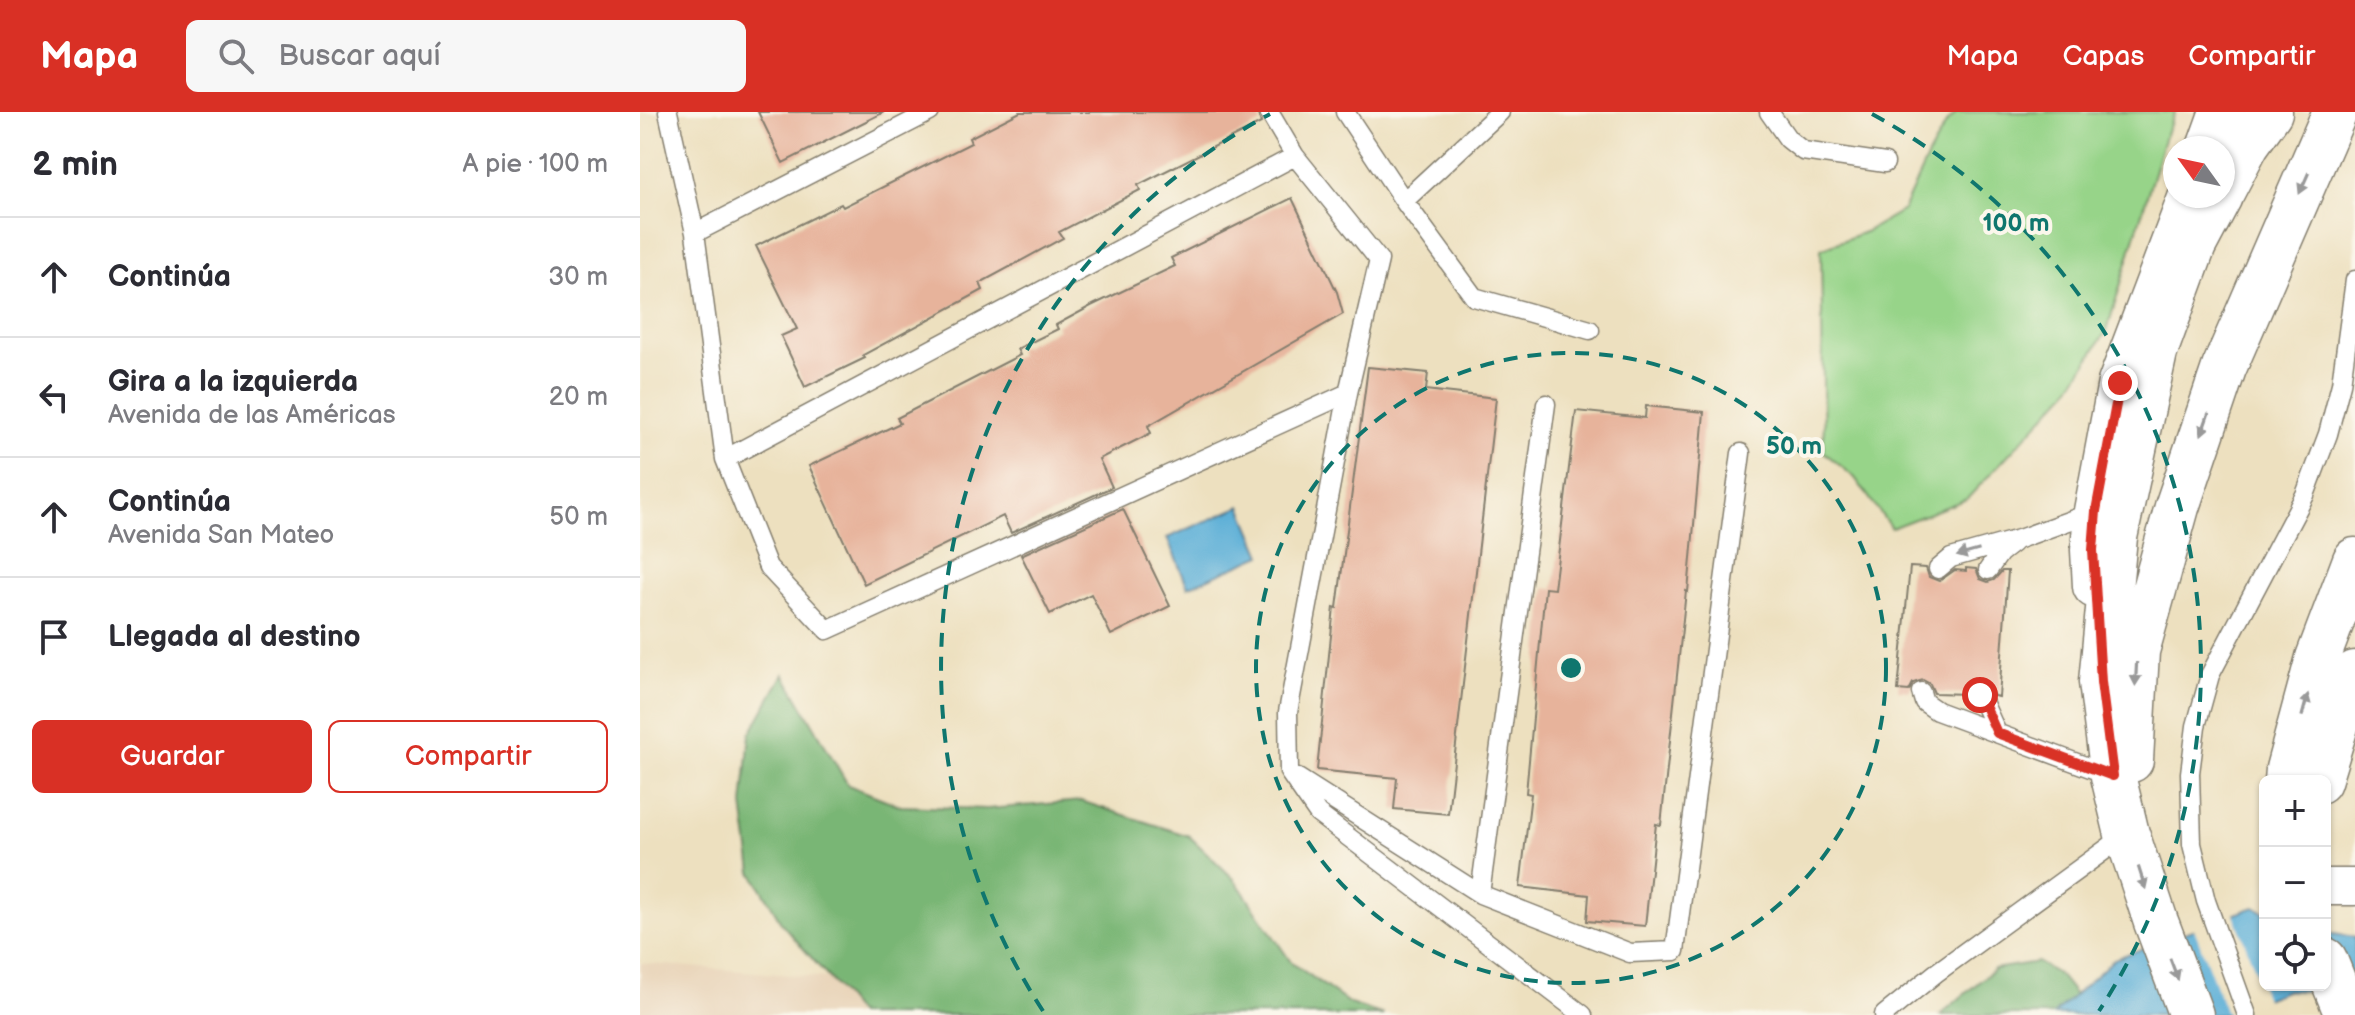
<!DOCTYPE html>
<html lang="es">
<meta charset="utf-8">
<style>
body{margin:0;font-family:"Balsamiq Sans",sans-serif;background:#f7f7f7;color:#2b2b33}
.controls{position:absolute;right:24px;bottom:24px;display:grid;overflow:hidden;border-radius:12px;box-shadow:0 2px 6px #0004}
.controls button{width:72px;height:72px;display:grid;place-items:center;padding:0;border:0;border-bottom:2px solid #e1e1e2;background:#fff;color:#2b2b33;font:40px sans-serif}
.compass{position:absolute;left:1523px;top:24px;width:72px;height:72px;border-radius:50%;background:#fff;box-shadow:0 2px 6px #0004;rotate:303deg}
.stop{position:absolute;width:24px;height:24px;margin:-18px;border:6px solid #d93025;border-radius:50%;background:#fff}
.stop.end{background:#d93025;border-color:#fff;box-shadow:0 2px 8px #0008}
.list{margin:0;padding:0;list-style:none}
h2{display:flex;justify-content:space-between;align-items:center;height:104px;margin:0;padding:0 32px;font-size:34px}
h2 small{font-size:26px;font-weight:400;color:#7c7c81}
.list li{display:grid;grid-template-columns:52px 1fr auto;gap:24px;align-items:center;box-sizing:border-box;height:120px;padding:0 32px;border-top:2px solid #e1e1e2}
.list b{display:block;font-size:30px;white-space:nowrap}
.list p{margin:0;font-size:26px;white-space:nowrap;color:#7c7c81}
.list em{font-size:26px;font-style:normal;color:#7c7c81}
.actions{display:flex;gap:16px;padding:24px 32px}
.actions a{flex:1;padding:18px 0;border:2px solid #d93025;border-radius:12px;text-align:center;font-size:28px;color:#d93025}
.actions .main{background:#d93025;color:#fff}
.icon{flex:none;width:44px;height:44px;fill:none;stroke:currentColor;stroke-width:2;stroke-linecap:round;stroke-linejoin:round}
.map{position:relative;flex:none;width:1715px;height:903px;overflow:hidden}
header{display:flex;align-items:center;gap:48px;box-sizing:border-box;height:112px;padding:0 40px;background:#d93025;color:#fff}
header strong{font-size:38px}
nav{display:flex;gap:44px;margin-inline-start:auto;font-size:28px}
.search{width:560px;height:72px;background:#f7f7f7;display:flex;align-items:center;gap:20px;box-sizing:border-box;padding:0 28px;border-radius:12px;color:#7c7c81;font-size:30px}
main{display:flex}
aside{flex:1;background:#fff}
.map>svg:first-child{display:block}
.built{fill:#e8d3b7}
.green{fill:#97d489;stroke:#5a7852;stroke-width:2}
.forest{fill:#79b675;stroke:#4a6948;stroke-width:2}
.water{fill:#5cafd7;stroke:#3c667a;stroke-width:2}
.pier{fill:#ede0bf}
.building{fill:#e7b39b}
.lines{fill:none;stroke-linecap:round;stroke-linejoin:round}
.lane-casing{stroke:#847e6e;stroke-width:21}
.street-casing{stroke:#847e6e;stroke-width:39}
.secondary-casing{stroke:#847e6e;stroke-width:47}
.primary-casing{stroke:#847e6e;stroke-width:47}
.lane{stroke:#fff;stroke-width:18}
.street{stroke:#fff;stroke-width:36}
.secondary{stroke:#fff;stroke-width:44}
.primary{stroke:#fff;stroke-width:44}
.oneway{fill:#999}
.route{stroke:#d93025;stroke-width:10}
.ring{fill:none;stroke:#0f766e;stroke-width:4;stroke-dasharray:14 10}
.centre{fill:#0f766e;stroke:#fbf7ec;stroke-width:4}
.ring-label{font-size:24px;text-anchor:middle;font-weight:bold;fill:#0f766e;stroke:#fbf7ec;stroke-width:8;stroke-linejoin:round;paint-order:stroke}
</style>
<header>
<strong>Mapa</strong>
<div class="search"><svg class="icon" aria-label="search" viewBox="0 0 24 24"><circle cx="10" cy="10" r="6"/><path d="M15 15l6 6"/></svg>Buscar aquí</div>
<nav><a>Mapa</a><a>Capas</a><a>Compartir</a></nav>
</header>
<main>
<aside>
<h2>2 min<small>A pie · 100 m</small></h2>
<ul class="list">
<li><svg class="icon" aria-label="ahead" viewBox="0 0 24 24"><path d="M12 20V5M6 11l6-6 6 6"/></svg><div><b>Continúa</b></div><em>30 m</em></li>
<li><svg class="icon" aria-label="left" viewBox="0 0 24 24"><path d="M17 20v-9H6M10 6l-5 5 5 5"/></svg><div><b>Gira a la izquierda</b><p>Avenida de las Américas</p></div><em>20 m</em></li>
<li><svg class="icon" aria-label="ahead" viewBox="0 0 24 24"><path d="M12 20V5M6 11l6-6 6 6"/></svg><div><b>Continúa</b><p>Avenida San Mateo</p></div><em>50 m</em></li>
<li><svg class="icon" aria-label="arrive" viewBox="0 0 24 24"><path d="M6 21V4h12l-3 4 3 4H6"/></svg><div><b>Llegada al destino</b></div></li>
</ul>
<div class="actions"><a class="main">Guardar</a><a>Compartir</a></div>
</aside>
<div class="map">
<svg width="1715" height="903" viewBox="0 0 1715 903">
<rect width="100%" height="100%" fill="#fbf7ec"/>
<filter id="ink" filterUnits="userSpaceOnUse"><feTurbulence type="fractalNoise" baseFrequency=".0125" numOctaves="2"/><feDisplacementMap in="SourceGraphic" scale="16" xChannelSelector="R" yChannelSelector="G"/><feConvolveMatrix kernelMatrix="1 2 1 2 8 2 1 2 1" color-interpolation-filters="sRGB"/></filter>
<filter id="wash" filterUnits="userSpaceOnUse"><feTurbulence type="fractalNoise" baseFrequency=".006" numOctaves="4" result="noise"/><feDisplacementMap in="SourceGraphic" scale="32" xChannelSelector="R" yChannelSelector="G"/><feGaussianBlur stdDeviation="1.8" result="paint"/><feColorMatrix in="noise" values="0 0 0 0 0 0 0 0 0 0 0 0 0 0 0 0 0 1.4 0 .05"/><feComposite in="paint" operator="in"/></filter>
<g filter="url(#wash)">
<rect width="100%" height="100%" fill="#ede0bf"/>
<path class="built" d="M0,851L189,866L218,903H0Z"/>
<path class="green" d="M1317,0H1535L1524,27L1467,218L1429,278L1327,387L1251,416L1215,366L1184,340L1181,137L1227,119L1263,98L1289,42L1306,12Z"/>
<path class="forest" d="M144,562L208,673L261,694L347,697L441,689L549,724L595,768L651,850L710,892L744,903H218L189,866L142,812L112,760L103,693L110,622Z
M1397,850L1419,863L1435,883L1413,903H1300L1354,857Z"/>
<path class="water" d="M601,394L622,443L548,475L527,426Z
M1614,795L1625,800V873H1685V821L1715,825V881L1647,878L1586,903H1413L1474,847Z"/>
<path class="pier" d="M1593,799L1627,890L1596,903H1587L1553,814Z"/>
<g id="blocks">
<path class="building" d="M118,0H244L143,51Z
M380,0H617L621,11L498,73L500,78L419,120L423,126L340,171L343,178L223,243L225,246L165,275L141,224L157,217L116,134L201,92L203,95L331,31L329,26Z
M652,86L697,180L703,202L508,314L511,321L459,347L472,375L371,421L363,404L224,472L169,354L260,311L257,306L380,243L377,237L418,217L416,213L451,194L535,154L531,146Z
M728,255L788,261L786,278L856,286L808,702L754,697L757,666L677,658L694,495L697,496Z
M1006,294L1064,300L1048,480L1046,479L1021,713L1016,712L1005,814L947,809L949,783L880,775L891,682L886,681L905,476L914,477L936,299L1005,306Z
M483,397L530,494L471,523L451,482L410,502L381,443Z
M1270,455L1286,456L1289,465L1299,469L1315,458L1326,459V456L1336,457L1340,467L1348,470L1354,468L1362,459H1368L1359,585L1354,584L1348,574L1340,571L1331,575L1328,582L1294,581L1290,572L1283,568L1273,571L1269,579L1258,578Z"/>
</g>
</g>
<g filter="url(#ink)">
<use href="#blocks" fill-opacity="0" stroke="#847e6e" stroke-width="2"/>
<g class="lines">
<g class="lane-casing">
<path id="lane" d="M28,0L55,121L85,347L128,455L187,518L708,281
M629,0L655,44L739,148L708,281L648,600L649,660L678,702L943,903
M705,0L764,89L834,185L950,218
M1129,0L1148,27L1163,39L1245,51
M764,89L860,0
M55,121L290,0
M85,347L655,44
M1298,457L1311,446L1379,427L1456,399
M1348,458L1360,441L1373,431
M1281,580L1284,590L1297,599L1472,664
M1340,583L1357,621
M658,666L840,782L906,292
M840,782L990,841L1035,839L1101,341
M1244,903L1296,861L1487,722
M1607,903L1566,789L1552,732L1550,661L1556,614L1570,563L1665,383L1688,322L1701,272L1715,168"/>
</g>
<g class="street-casing">
<path id="street" d="M1685,775H1715"/>
</g>
<g class="secondary-casing">
<path id="secondary" d="M1569,36L1582,0
M1455,474L1453,438L1456,399L1480,271L1551,84
M1647,669L1648,657L1678,546L1715,448"/>
</g>
<g class="primary-casing">
<path id="primary" d="M1583,78L1607,32L1630,0
M1491,648L1497,539L1537,395L1584,256L1695,0
M1679,669L1704,588L1715,561
M1685,848L1707,903
M1551,903L1516,810L1487,722L1473,664L1461,570L1475,425L1515,240L1554,133L1580,84"/>
</g>
<use href="#lane" class="lane"/>
<use href="#street" class="street"/>
<use href="#secondary" class="secondary"/>
<use href="#primary" class="primary"/>
</g>
<defs><path id="oneway-solid" d="M-6-.8H1V-3.2L6.5 0L1 3.2V.8H-6Z" transform="scale(2)"/></defs>
<g class="oneway">
<use href="#oneway-solid" transform="translate(1664 71) rotate(114)"/>
<use href="#oneway-solid" transform="translate(1565 312) rotate(109)"/>
<use href="#oneway-solid" transform="translate(1328 441) rotate(164)"/>
<use href="#oneway-solid" transform="translate(1496 562) rotate(93)"/>
<use href="#oneway-solid" transform="translate(1665 593) rotate(-75)"/>
<use href="#oneway-solid" transform="translate(1502 766) rotate(72)"/>
<use href="#oneway-solid" transform="translate(1534 857) rotate(69)"/>
</g>
</g>
<g class="lines" filter="url(#ink)">
<path class="route" d="M1340,583L1357,621L1473,664L1461,570L1453,438L1456,399L1480,271"/>
</g>
<g class="ring">
<circle cx="931" cy="556" r="315"/>
<path d="M403 899A630 630 0 0 1 630 2M1232 2A630 630 0 0 1 1459 899"/>
</g>
<circle cx="931" cy="556" r="12" class="centre"/>
<g class="ring-label">
<text x="1376" y="119">100 m</text>
<text x="1154" y="342">50 m</text>
</g>
</svg>
<div class="controls">
<button>+</button>
<button>−</button>
<button><svg class="icon" aria-label="locate" viewBox="0 0 24 24"><circle cx="12" cy="12" r="6"/><path d="M12 2v4M12 18v4M2 12h4M18 12h4"/></svg></button>
</div>
<svg class="compass" viewBox="-18 -18 36 36"><path d="M0-13l5 13h-10z" fill="#e53935"/><path d="M0 13l5-13h-10z" fill="#7c7c81"/></svg>
<div class="stop" style="left:1340px;top:583px"></div>
<div class="stop end" style="left:1480px;top:271px"></div>
</div>
</main>
